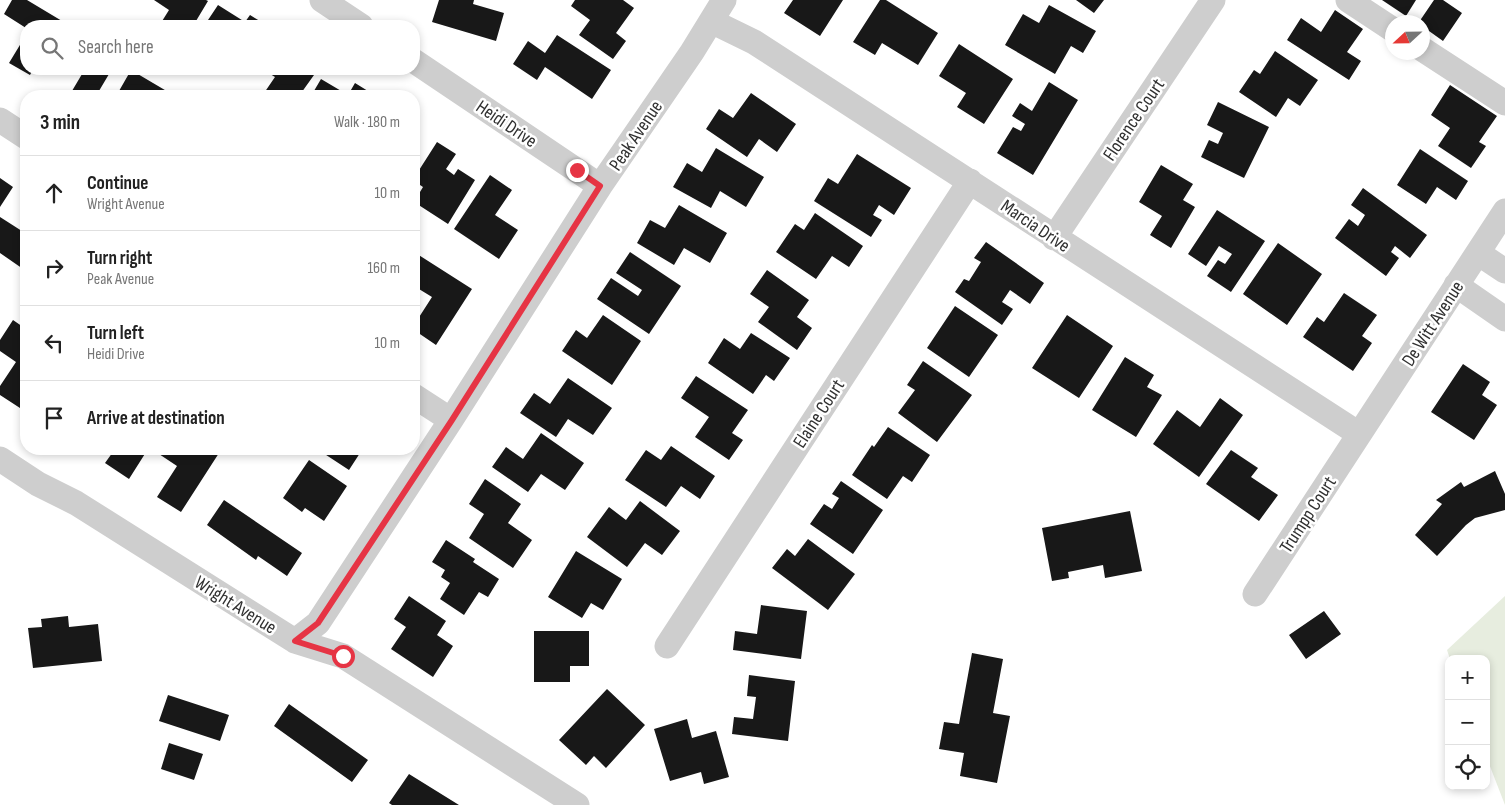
<!DOCTYPE html>
<meta charset="utf-8">
<style>
body{margin:0;font-family:"Sofia Sans Condensed",sans-serif;background:#f2f2f2;color:#222}
.controls{position:absolute;right:15px;bottom:15px;display:grid;overflow:hidden;border-radius:10px;box-shadow:0 2px 8px #0003}
.controls button{width:45px;height:45px;display:grid;place-items:center;padding:0;border:0;border-bottom:1px solid #e0e0e0;background:#fff;color:#222;font:25px sans-serif}
.compass{position:absolute;left:1385px;top:15px;width:45px;height:45px;border-radius:50%;background:#fff;box-shadow:0 2px 8px #0003;rotate:248deg}
.stop{position:absolute;width:15px;height:15px;margin:-11px;border:4px solid #e63444;border-radius:50%;background:#fff}
.stop.end{background:#e63444;border-color:#fff;box-shadow:0 1px 5px #0008}
.list{margin:0;padding:0;list-style:none}
h2{display:flex;justify-content:space-between;align-items:center;height:65px;margin:0;padding:0 20px;font-size:21px}
h2 small{font-size:16px;font-weight:400;color:#767676}
.list li{display:grid;grid-template-columns:32px 1fr auto;gap:15px;align-items:center;box-sizing:border-box;height:75px;padding:0 20px;border-top:1px solid #e0e0e0}
.list b{display:block;font-size:19px;white-space:nowrap}
.list p{margin:0;font-size:16px;white-space:nowrap;color:#767676}
.list em{font-size:16px;font-style:normal;color:#767676}
.icon{flex:none;width:28px;height:28px;fill:none;stroke:currentColor;stroke-width:2;stroke-linecap:round;stroke-linejoin:round}
.map{position:relative;flex:none;width:1505px;height:805px;overflow:hidden}
.search{position:absolute;background:#fff;box-shadow:0 2px 8px #0003;left:20px;top:20px;width:400px;height:55px;display:flex;align-items:center;gap:12px;box-sizing:border-box;padding:0 18px;border-radius:20px;color:#767676;font-size:19px}
.panel{position:absolute;background:#fff;box-shadow:0 2px 8px #0003;left:20px;top:90px;width:400px;height:365px;border-radius:20px}
.map>svg:first-child{display:block}
.green{fill:#e7eddf}
.building{fill:#181818}
.lines{fill:none;stroke-linecap:round;stroke-linejoin:round}
.minor{stroke:#cecece;stroke-width:25}
.route{stroke:#e63444;stroke-width:6}
.labels{text-anchor:middle;stroke-width:5;stroke-linejoin:round;paint-order:stroke}
.street-label{font-size:19px;fill:#313131;stroke:#fff}
</style>
<div class="map">
<svg width="1505" height="805" viewBox="0 0 1505 805">
<rect width="100%" height="100%" fill="#fff"/>
<path class="green" d="M1505,596V805L1486,756V659H1450L1447,650Z"/>
<path class="building" d="M12,0H27L62,21L58,26H26V28L4,14Z
M154,0H206L208,1L193,26H159L169,10Z
M439,0H474L473,4L504,13L496,41L432,22Z
M575,0H623L634,8L616,33L626,41L613,59L579,35L590,20L571,6Z
M793,0H843L820,36L784,13Z
M880,0H886L938,33L918,65L882,43L875,55L853,42Z
M1076,0H1104L1094,13Z
M1382,0H1416L1406,16Z
M1434,0H1443L1462,13L1443,41L1422,26V22H1419Z
M218,5L245,22L250,15L268,26H204Z
M1049,5L1096,31L1083,53L1071,46L1055,74L1005,45L1023,14L1039,23Z
M1335,10L1363,29L1347,52L1361,61L1349,80L1287,40L1301,18L1321,32Z
M26,35V69H33L30,75L9,63Z
M557,35L611,70L592,99L545,67L537,80L513,64L528,41L545,53Z
M959,44L1013,79L984,124L957,107L966,93L939,76Z
M1275,51L1318,80L1300,106L1288,98L1276,117L1239,92L1254,70L1260,74Z
M85,69H112L96,96H69Z
M262,69H304L314,75L299,96H262L275,77Z
M131,70L175,96H127L119,91Z
M321,79L348,95L355,83L376,96H311Z
M1049,82L1078,100L1033,175L997,153L1013,127L1021,131L1025,124L1012,116L1020,103L1032,111Z
M1450,85L1497,116L1479,142L1486,146L1471,168L1438,146L1450,128L1431,115Z
M751,93L796,124L777,152L759,139L747,157L706,129L719,109L733,118Z
M1218,102L1269,127L1244,178L1201,157L1209,140L1218,144L1223,133L1207,125Z
M437,142L456,154L446,169L454,175L458,169L475,180L448,224L414,202L423,187L414,181V178Z
M716,148L764,177L746,207L720,191L711,208L673,187L687,163L702,172Z
M1420,149L1468,181L1456,200L1437,187L1426,204L1397,185Z
M857,154L911,188L894,215L879,205L873,215L882,220L871,237L814,201L828,178L838,184Z
M1161,165L1193,184L1183,200L1195,207L1171,248L1150,235L1162,216L1139,202Z
M490,175L512,190L495,215L518,230L499,259L454,229Z
M0,178L13,187L0,207Z
M1363,188L1427,235L1410,258L1395,246L1391,252L1399,258L1386,276L1335,238L1349,219L1358,226L1365,215L1351,205Z
M679,205L727,233L710,263L684,248L674,265L637,243L650,220L665,228Z
M1217,210L1265,241L1231,292L1207,276L1218,260L1225,264L1232,254L1219,246L1206,266L1188,254Z
M815,213L863,246L849,267L832,256L816,279L776,252L795,224L804,230Z
M0,217L25,233L26,231V271L0,253Z
M986,242L1044,283L1030,304L1010,290L1002,302L1013,309L1002,325L955,292L964,279L969,281L981,262L974,258Z
M1278,243L1322,274L1287,325L1243,294Z
M414,252L472,289L436,345L414,330V325L432,297L414,286Z
M630,252L681,286L649,334L597,299L611,278L638,296L642,290L616,273Z
M767,270L809,300L797,317L812,328L797,350L758,322L769,307L750,294Z
M1344,293L1377,315L1362,336L1372,343L1353,371L1303,337L1317,317L1324,322Z
M955,306L998,335L969,377L927,348Z
M603,315L641,341L612,385L562,351L576,330L587,338Z
M1067,315L1113,346L1079,398L1032,368Z
M13,320L26,329V398L20,408L0,395V386L16,362L0,351V340Z
M751,333L790,358L774,381L766,375L753,394L708,363L724,338L740,349Z
M1125,357L1154,375L1147,387L1162,395L1136,437L1092,410Z
M923,361L972,395L937,442L898,413L915,390L907,385Z
M1463,364L1490,382L1482,395L1497,405L1474,440L1431,412Z
M696,376L748,410L732,433L743,440L729,460L695,437L709,417L681,398Z
M568,378L612,408L593,435L568,419L556,437L520,413L534,393L550,404Z
M1220,398L1243,415L1199,477L1153,444L1177,410L1200,427Z
M888,427L930,455L912,482L903,476L887,499L852,475L872,445L874,447Z
M541,433L584,463L565,490L541,474L528,492L492,467L506,447L523,459Z
M671,446L715,476L700,499L681,486L666,507L625,480L646,450L661,460Z
M115,449H148L129,479L105,463Z
M158,449H212L219,453L181,512L157,497L177,466L156,452Z
M317,449H354L360,453L349,470Z
M1231,450L1258,468L1251,477L1278,495L1259,521L1206,484Z
M309,460L347,486L324,521L305,508L302,512L283,498Z
M1495,471L1505,494V510L1475,518L1466,525L1437,556L1415,535L1442,504L1436,500L1461,482L1464,487Z
M485,479L521,504L508,523L532,540L513,568L469,538L484,514L469,504Z
M841,481L883,510L853,554L810,524L824,504L832,509L839,498L832,494Z
M224,500L302,553L287,576L258,556L256,560L207,525Z
M640,501L680,531L662,555L645,543L627,567L587,537L609,507L626,520Z
M1130,511L1142,571L1105,578L1103,565L1068,572L1069,578L1052,581L1042,528Z
M808,539L855,574L828,610L772,568L787,549L795,556Z
M446,540L475,559L473,562L499,579L488,597L479,592L464,615L440,599L450,583L441,577L445,570L432,562Z
M576,551L622,579L603,610L591,603L582,618L548,597Z
M409,596L446,621L437,635L453,646L433,677L391,649L406,627L394,619Z
M761,605L807,611L801,659L733,650L735,631L757,634Z
M1324,611L1341,634L1306,659L1289,635Z
M68,616L69,627L98,624L102,661L33,668L28,628L42,627L41,619Z
M534,631H589V666H570V682H534Z
M972,653L1003,659L993,713L1010,716L997,783L960,776L964,753L939,749L944,722L959,724Z
M749,675L795,681L788,741L732,734L734,717L753,719L756,697L747,696Z
M607,689L645,725L606,768L594,756L586,765L559,740Z
M168,695L229,715L220,741L159,721Z
M289,704L368,760L352,782L274,726Z
M687,719L692,738L716,731L729,777L704,784L701,772L670,781L654,729Z
M169,743L203,754L194,780L161,769Z
M409,774L459,805H392L389,803Z"/>
<g class="lines">
<path class="minor" d="M322,0L361,26
M1348,0L1392,29
M711,21L754,42L1359,434
M1422,49L1505,103
M414,61L600,186
M0,120L26,137
M1054,238L1213,0
M1478,253L1505,271
M1456,285L1505,319
M414,396L451,420
M0,459L38,484L76,503L295,641L343,656L577,805
M1255,594L1505,211
M295,641L318,623L451,420L600,186L692,52L724,0
M667,646L970,181"/>
</g>
<g class="lines">
<path class="route" d="M343,656L295,641L318,623L452,420L600,186L577,170"/>
</g>
<g class="labels">
<g class="street-label">
<text transform="translate(1133 119) rotate(-56)" y="7">Florence Court</text>
<text transform="translate(507 123) rotate(34)" y="7">Heidi Drive</text>
<text transform="translate(635 135) rotate(-56)" y="7">Peak Avenue</text>
<text transform="translate(1036 225) rotate(34)" y="7">Marcia Drive</text>
<text transform="translate(1432 323) rotate(-57)" y="7">De Witt Avenue</text>
<text transform="translate(818 413) rotate(-57)" y="7">Elaine Court</text>
<text transform="translate(1307 514) rotate(-57)" y="7">Trumpp Court</text>
<text transform="translate(236 604) rotate(32)" y="7">Wright Avenue</text>
</g>
</g>
</svg>
<div class="controls">
<button>+</button>
<button>−</button>
<button><svg class="icon" aria-label="locate" viewBox="0 0 24 24"><circle cx="12" cy="12" r="6"/><path d="M12 2v4M12 18v4M2 12h4M18 12h4"/></svg></button>
</div>
<svg class="compass" viewBox="-18 -18 36 36"><path d="M0-13l5 13h-10z" fill="#e53935"/><path d="M0 13l5-13h-10z" fill="#767676"/></svg>
<div class="stop" style="left:343px;top:656px"></div>
<div class="stop end" style="left:577px;top:170px"></div>
<div class="search"><svg class="icon" aria-label="search" viewBox="0 0 24 24"><circle cx="10" cy="10" r="6"/><path d="M15 15l6 6"/></svg>Search here</div>
<section class="panel">
<h2>3 min<small>Walk · 180 m</small></h2>
<ul class="list">
<li><svg class="icon" aria-label="ahead" viewBox="0 0 24 24"><path d="M12 20V5M6 11l6-6 6 6"/></svg><div><b>Continue</b><p>Wright Avenue</p></div><em>10 m</em></li>
<li><svg class="icon" aria-label="right" viewBox="0 0 24 24"><path d="M7 20v-9h11M14 6l5 5-5 5"/></svg><div><b>Turn right</b><p>Peak Avenue</p></div><em>160 m</em></li>
<li><svg class="icon" aria-label="left" viewBox="0 0 24 24"><path d="M17 20v-9H6M10 6l-5 5 5 5"/></svg><div><b>Turn left</b><p>Heidi Drive</p></div><em>10 m</em></li>
<li><svg class="icon" aria-label="arrive" viewBox="0 0 24 24"><path d="M6 21V4h12l-3 4 3 4H6"/></svg><div><b>Arrive at destination</b></div></li>
</ul>
</section>
</div>
